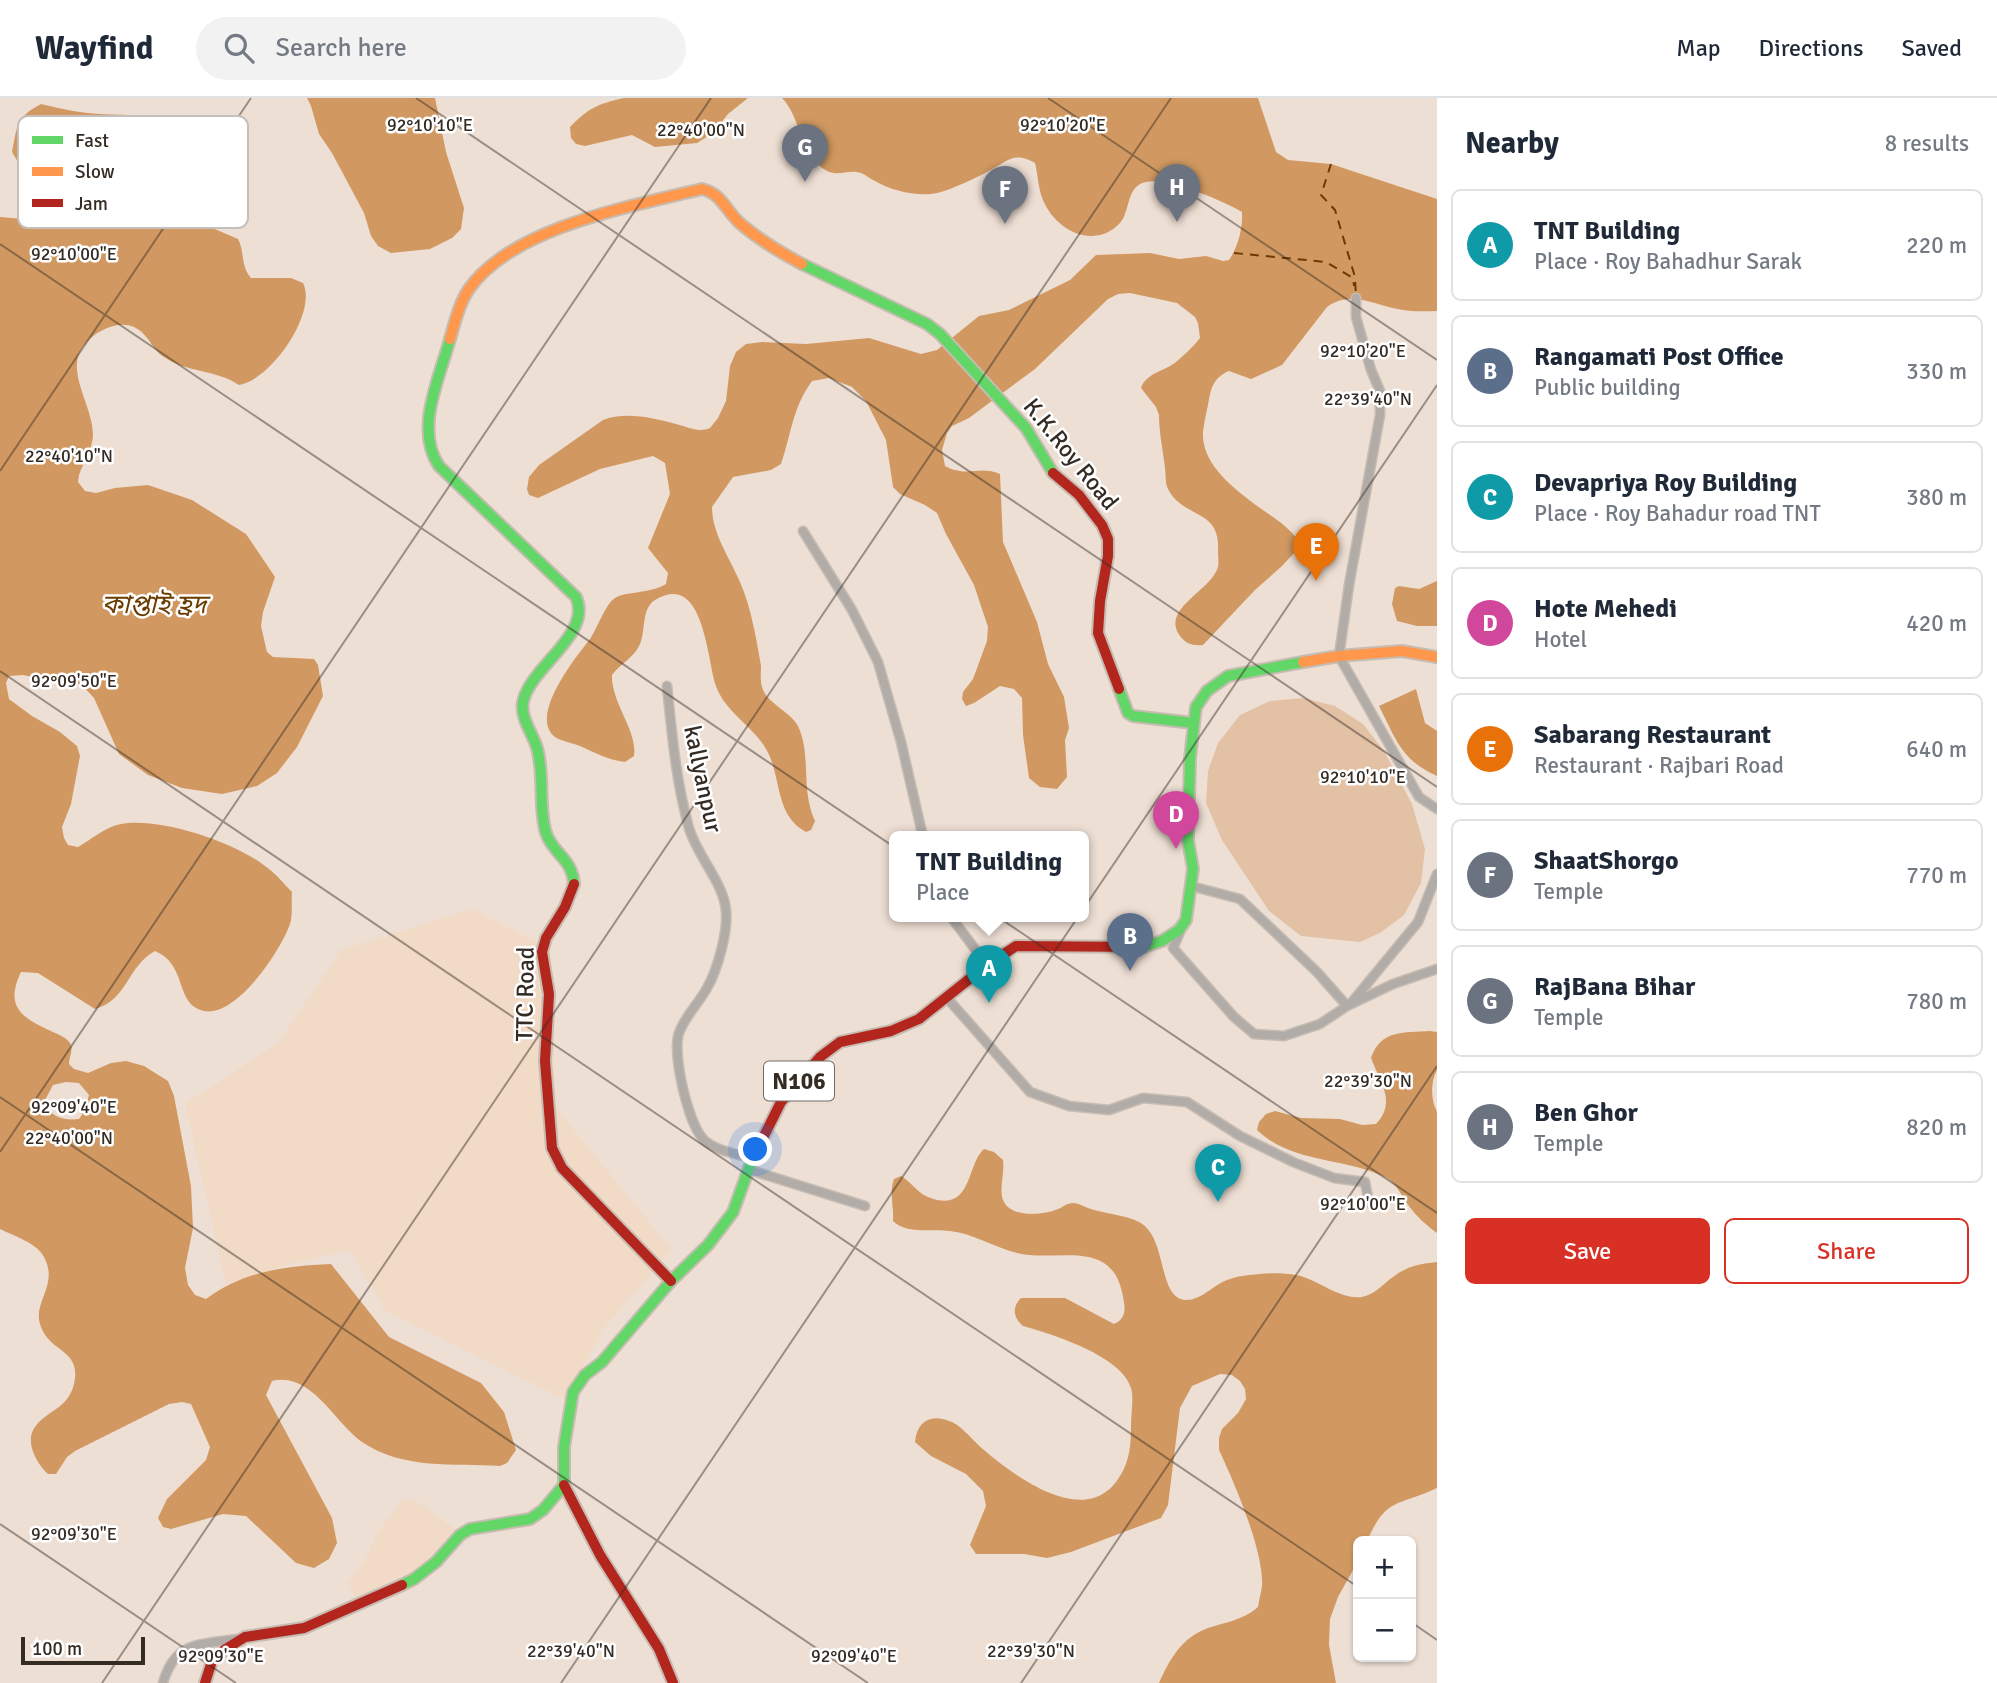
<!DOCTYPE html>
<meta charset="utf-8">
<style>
body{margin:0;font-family:Signika,"Noto Sans Bengali",sans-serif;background:#f2f2f3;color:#1f2937}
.controls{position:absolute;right:21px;bottom:21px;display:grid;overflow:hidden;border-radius:10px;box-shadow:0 2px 5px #0004}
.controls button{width:63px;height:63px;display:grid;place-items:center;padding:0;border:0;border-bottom:2px solid #e0e1e3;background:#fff;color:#1f2937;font:35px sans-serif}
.scale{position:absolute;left:21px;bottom:18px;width:124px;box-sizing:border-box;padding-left:7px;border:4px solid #342b23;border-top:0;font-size:19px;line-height:24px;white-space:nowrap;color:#342b23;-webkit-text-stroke:5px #fff;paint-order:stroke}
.you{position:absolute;left:756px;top:1052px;width:24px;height:24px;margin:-18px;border:5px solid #fff;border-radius:50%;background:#1a73e8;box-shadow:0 0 0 10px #1a73e833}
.badge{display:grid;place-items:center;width:46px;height:46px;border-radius:50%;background:#d93025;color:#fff;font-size:23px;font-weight:700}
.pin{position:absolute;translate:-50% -58px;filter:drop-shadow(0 2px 4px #0008)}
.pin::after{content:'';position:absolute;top:37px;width:24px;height:21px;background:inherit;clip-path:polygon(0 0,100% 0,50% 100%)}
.popup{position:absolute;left:889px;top:733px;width:200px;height:91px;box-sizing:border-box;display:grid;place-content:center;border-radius:10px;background:#fff;filter:drop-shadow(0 2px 5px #0005);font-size:23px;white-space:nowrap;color:#747a83}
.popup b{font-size:26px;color:#1f2937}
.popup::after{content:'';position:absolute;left:50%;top:100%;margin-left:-14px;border:14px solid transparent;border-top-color:#fff}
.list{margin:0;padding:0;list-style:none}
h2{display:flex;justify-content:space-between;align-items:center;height:91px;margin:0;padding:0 28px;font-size:30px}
h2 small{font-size:23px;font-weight:400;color:#747a83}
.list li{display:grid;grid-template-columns:46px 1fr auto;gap:21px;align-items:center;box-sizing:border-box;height:112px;margin:0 14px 14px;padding:0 14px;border:2px solid #e0e1e3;border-radius:10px}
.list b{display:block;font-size:26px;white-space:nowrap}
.list p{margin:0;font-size:23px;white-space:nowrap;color:#747a83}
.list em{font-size:23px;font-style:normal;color:#747a83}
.actions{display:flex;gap:14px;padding:21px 28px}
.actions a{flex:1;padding:16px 0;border:2px solid #d93025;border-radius:10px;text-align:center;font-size:24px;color:#d93025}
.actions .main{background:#d93025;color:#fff}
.icon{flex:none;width:38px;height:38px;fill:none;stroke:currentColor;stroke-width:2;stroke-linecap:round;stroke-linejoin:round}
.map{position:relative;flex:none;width:1437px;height:1585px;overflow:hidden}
header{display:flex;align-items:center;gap:42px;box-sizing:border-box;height:98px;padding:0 35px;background:#fff;border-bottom:2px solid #e0e1e3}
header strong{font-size:33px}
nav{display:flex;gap:38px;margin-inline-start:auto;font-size:24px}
.search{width:490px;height:63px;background:#f2f2f3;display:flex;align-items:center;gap:18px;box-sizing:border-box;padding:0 24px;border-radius:38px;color:#747a83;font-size:26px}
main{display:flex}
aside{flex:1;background:#fff}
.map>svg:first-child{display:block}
.built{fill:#f1dac6}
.green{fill:#e2c1a5}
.water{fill:#d19961;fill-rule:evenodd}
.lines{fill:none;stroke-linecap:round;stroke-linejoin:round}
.ferry{stroke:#6b3b00;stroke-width:2;stroke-dasharray:9 7;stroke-linecap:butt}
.street-casing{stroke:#c6bcb2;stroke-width:11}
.fast-casing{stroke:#c6bcb2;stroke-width:14}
.slow-casing{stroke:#c6bcb2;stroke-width:14}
.jam-casing{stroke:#c6bcb2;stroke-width:14}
.street{stroke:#b2aca8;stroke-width:8}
.fast{stroke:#63d668;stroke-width:10}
.slow{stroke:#ff974d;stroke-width:10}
.jam{stroke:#b3261e;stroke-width:10}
.ticks{fill:none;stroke:#342b23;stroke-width:2;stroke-opacity:0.45}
.labels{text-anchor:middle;stroke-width:5;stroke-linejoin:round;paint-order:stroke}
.shield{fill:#fff;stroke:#716b65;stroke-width:2}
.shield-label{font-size:23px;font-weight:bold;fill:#342b23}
.street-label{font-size:24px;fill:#342b23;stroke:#fff}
.water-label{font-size:26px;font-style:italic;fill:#6b3b00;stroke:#fff}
.key{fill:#fff;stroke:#c2bfbd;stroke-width:2}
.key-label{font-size:19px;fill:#342b23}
.ticks-label{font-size:18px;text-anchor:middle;fill:#342b23;stroke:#fff;stroke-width:5;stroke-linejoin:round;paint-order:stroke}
</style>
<header>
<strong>Wayfind</strong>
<div class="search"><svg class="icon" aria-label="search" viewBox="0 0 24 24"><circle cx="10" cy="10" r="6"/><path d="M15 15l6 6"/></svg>Search here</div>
<nav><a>Map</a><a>Directions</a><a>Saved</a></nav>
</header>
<main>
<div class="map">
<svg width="1437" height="1585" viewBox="0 0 1437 1585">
<rect width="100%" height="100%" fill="#eedfd4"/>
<path class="built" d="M472,811L551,851L556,1010L672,1152L605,1229L565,1301L385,1213L350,1152L284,1168L226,1186L185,1006L278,945L341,852Z
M407,1402H415L455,1431L427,1462L411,1475L357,1504L348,1484L364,1464L377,1435L400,1405Z"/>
<path class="green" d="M1303,600L1335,608L1363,626L1384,653L1412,706L1425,751L1421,785L1404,817L1380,835L1360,844L1301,838L1269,813L1222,742L1206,705L1208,673L1218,645L1240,617L1270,603Z"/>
<path class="water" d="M307,0H435L446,54L464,110L461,131L452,140L430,151L391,155L378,148L371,138L364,115L332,55L319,36L311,8Z
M624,0H748L728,16L713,35L697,45L655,49L632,37L585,48L576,46L571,40L570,29C589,10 597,6 624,0Z
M782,0H1258L1276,54L1288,62L1331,66L1437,101V213C1426,213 1414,214 1403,212C1376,208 1351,191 1327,209L1282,267L1251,281L1229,273C1213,280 1211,290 1208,307C1206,316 1204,325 1203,334C1201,367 1236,392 1260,410C1274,420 1287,427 1297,441L1294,455L1282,468L1255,492L1203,547C1193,548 1186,546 1180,538C1160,511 1211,493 1218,469C1219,464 1218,458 1218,453C1221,410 1183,421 1168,391C1165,385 1166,377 1165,370C1163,352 1159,335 1159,317L1156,309L1141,290C1146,275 1165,273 1176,264C1184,257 1194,248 1200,240L1198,225L1195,219L1177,205L1130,195L1118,196L1108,201L1035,271L969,320L952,328L947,335L942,352L945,368C967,380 979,367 1000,376L1003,444L1037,524L1048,566L1064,599L1069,630L1065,642L1067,679L1057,691L1040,689L1029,680L1023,637L1022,600L1014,591L1000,588L974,605L966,608L962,601L963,594L973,581L987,543L988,529L974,487L946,436L937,415L925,407L900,396L893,389L886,342L866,303L852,289L829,280L812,283C792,311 792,334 781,366L771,372L733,379L712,409C712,439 734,465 744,494C752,516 757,544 761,568C761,574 760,582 762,589C767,606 790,613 798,628C812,658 800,690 815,723L811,732L806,734C774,717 782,678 766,651C753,628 725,614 716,588C707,562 704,472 655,502C641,511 646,532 640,546C635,559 620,566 612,577C611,605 638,633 634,658L625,664C609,662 595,655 580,648C573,645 561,643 555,639C528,618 576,559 590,541C597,531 606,505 615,500C626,493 649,496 666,486L668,475L648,450L670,396L665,365L653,358L600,371L538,400L529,397L527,391L529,379L539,367L603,322C625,313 654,320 676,326C688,329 698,335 710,330L718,320L726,303L730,268L736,254L746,246L762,244L806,246L869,240L921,256L937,252L979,218L1009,212L1070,182L1096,157L1150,155L1179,161L1206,158L1223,163L1229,162C1238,149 1243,130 1242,114C1224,103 1166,79 1146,84C1125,88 1131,115 1119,126C1093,152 1055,132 1043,102C1038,91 1038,77 1035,65C1012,52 1006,65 987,74C976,80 948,93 937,95C918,99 892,93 875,83C870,81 866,77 861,75C846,70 837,82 821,69C799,51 801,20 782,0Z
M41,6C61,11 80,15 101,16C137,18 200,13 210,59C202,69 195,64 184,67C168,71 156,93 161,108L238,141C245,154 240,167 251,180H291L303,185C318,215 270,283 239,287C215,271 187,275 164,259C152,252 149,236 134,229C124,225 113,227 103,232C96,235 92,239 86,245C62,270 93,306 93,337C93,349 83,365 79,377L78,384L85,393L96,395L115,390L148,387L192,402L246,436L275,479L263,514L261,528L267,554L273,559L314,561L318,567L323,598L297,649L277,675L257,688L222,696L182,690L148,677L119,656L94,600L82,587L69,582L52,583L23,577L9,578L6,585L9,601L32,618L60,634L77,648L80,658L71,706L62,729L64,740L68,747L78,749C92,741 105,729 121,726C161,719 238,745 269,771C277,777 284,786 292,794C291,804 293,817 290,826C281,852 232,928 198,911C176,901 186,866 155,853C127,868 128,902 95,911L38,875L21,874C5,908 20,919 51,933C57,936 66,939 70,945C74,951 69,959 69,966L74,971L88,975L111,965L126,963L144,968L168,983L174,998L191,1088L193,1130L185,1170L188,1187L195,1197L206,1201C244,1173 285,1168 331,1166L389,1239L481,1285L504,1314L516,1352L507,1365L500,1368C453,1365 403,1372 362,1344C335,1325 311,1273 272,1283L266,1297L332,1420L337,1445L329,1461L314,1470L296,1465L246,1418L223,1416L171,1431L163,1429L158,1420L167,1401L206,1362L210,1349L191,1306L182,1304L169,1306L75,1353L67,1359L56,1376H48C37,1366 24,1344 35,1329C47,1312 68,1311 74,1286C82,1250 49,1256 40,1226C33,1204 59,1187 44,1159C37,1145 14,1138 0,1131V119L25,121L36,108L38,91L25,76L12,54C17,28 16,19 41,6ZM66,984L79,985L89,997L85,1012L79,1021C64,1023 50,1019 44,1004L53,987Z
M1437,483V528H1417L1397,523L1392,506L1395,490L1399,488L1419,491Z
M1416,591L1425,625L1437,633V678C1401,662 1396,641 1379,608Z
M1430,933L1437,934V972C1430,985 1431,1002 1437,1014V1135C1426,1127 1417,1119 1409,1108C1402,1099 1396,1084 1385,1079C1344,1059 1293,1066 1257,1032L1259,1024L1266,1016L1275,1013L1301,1020L1340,1021L1362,1027L1376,1026C1397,1004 1380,984 1371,960C1381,931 1404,935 1430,933Z
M984,1051L994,1054L1003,1062C1005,1075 998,1093 1004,1104C1012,1120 1044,1117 1058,1111C1063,1109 1067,1105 1073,1105C1078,1105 1083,1108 1088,1110C1104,1116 1123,1116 1139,1124C1168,1139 1157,1199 1185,1202C1201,1203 1213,1187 1227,1182C1237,1178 1249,1177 1259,1176C1270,1175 1285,1175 1296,1177C1318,1181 1339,1202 1362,1199C1374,1197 1383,1186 1393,1179C1407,1168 1420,1166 1437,1164V1390C1397,1409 1387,1398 1367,1443H1358V1463L1338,1499L1330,1521L1329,1547L1336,1585H1159C1170,1561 1181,1540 1208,1530C1226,1524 1243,1522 1258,1509C1259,1502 1261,1495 1262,1488C1264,1453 1234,1384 1219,1352V1340L1222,1331L1238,1315L1246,1301L1245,1291L1240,1283L1232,1277L1220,1276L1192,1288L1180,1310L1168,1407L1161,1420L1071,1454L1047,1460L1024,1456H976L970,1447L986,1408L983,1393L966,1376L931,1358L915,1344C917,1322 932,1315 952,1324C964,1330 974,1344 984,1352C1018,1381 1088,1432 1120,1378C1130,1362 1131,1346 1131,1327C1131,1316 1134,1300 1131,1290C1122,1258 1052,1236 1023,1228C1013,1220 1012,1209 1021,1200H1065L1114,1226C1128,1220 1125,1208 1122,1194C1110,1139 1053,1165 1017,1155C994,1149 974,1136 950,1133C933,1130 907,1137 893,1123C894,1108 889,1094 894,1081L901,1078C911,1084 918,1095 928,1099C973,1117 966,1066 984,1051Z"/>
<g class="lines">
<path class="ferry" d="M1331,66L1321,97L1335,112L1355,179L1356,199
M1234,155L1326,164L1353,180L1354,188"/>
<g class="street-casing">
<path id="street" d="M1356,200V219L1371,272L1380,293V317L1349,487L1339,558L1419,699L1437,711
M803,433L852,512L878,564L901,644L923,739
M667,588C672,636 676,684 689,730C697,758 724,785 726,813C728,833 718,871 707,890C699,905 685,918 679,935C672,956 688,1026 704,1042C716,1053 738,1056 753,1061
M1191,788L1240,801L1317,874L1347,908
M951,819L987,867
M1180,834L1173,850L1234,919L1254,936L1284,938L1320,926L1347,908L1393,886L1437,871
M948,901L1030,994L1069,1008L1109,1012L1143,1000L1187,1004L1240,1038L1293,1064L1334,1080L1365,1084L1369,1105
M1352,904L1418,824L1437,776
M750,1072L865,1108
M163,1585C175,1543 199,1547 237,1541"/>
</g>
<g class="fast-casing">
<path id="fast" d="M802,166L927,226L940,236L1026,330L1053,375
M450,241C440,279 414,331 439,368L576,499C593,536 530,569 523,604C520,620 533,636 537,650C545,678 538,708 546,735C553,756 572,760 574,786
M1119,591L1128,615L1133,618L1193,625
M1143,849L1162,843L1179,832L1186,822L1193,771L1188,742L1190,660L1196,609L1207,593L1228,578L1303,564
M402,1487L414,1481L436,1464L460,1437L470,1431L530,1421L543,1412L564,1387V1349L573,1294L585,1277L602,1264L671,1183L708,1147L733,1114L752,1062"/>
</g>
<g class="slow-casing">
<path id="slow" d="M450,241C455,224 459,206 469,191C512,129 633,108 702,91C723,96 726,114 742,127C760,142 781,155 802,166
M1303,564L1339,558L1402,553L1437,559"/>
</g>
<g class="jam-casing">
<path id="jam" d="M1053,375L1079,397L1102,427L1108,441V458L1100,503L1098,535L1119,591
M574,786L565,809L546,840L542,854L549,896L545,963L552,1050L562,1070L671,1183
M752,1062L781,1004L820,959L840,944L891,933L919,921L987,867L1016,848L1143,849
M564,1387L600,1457L659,1551L673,1585
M205,1585L212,1563L224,1552L245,1539L304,1530L402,1487"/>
</g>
<use href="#street" class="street"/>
<use href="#fast" class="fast"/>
<use href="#slow" class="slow"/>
<use href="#jam" class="jam"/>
</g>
<path class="ticks" d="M416,0L1437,689M1048,0L1437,262M0,146L1437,1115M0,373L251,0M0,573L1358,1489M0,999L868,1585M0,1054L711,0M0,1426L236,1585M1411,1524L1437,1542M102,1585L1171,0M561,1585L1437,287M1021,1585L1437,968"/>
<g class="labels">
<rect class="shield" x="764" y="963.5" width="70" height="39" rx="5"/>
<g class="shield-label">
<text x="799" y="991">N106</text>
</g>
<g class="street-label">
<text transform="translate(1071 356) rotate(51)" y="8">K.K.Roy Road</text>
<text transform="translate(703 681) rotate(78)" y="8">kallyanpur</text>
<text transform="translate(525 896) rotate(-89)" y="8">TTC Road</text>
</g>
<g class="water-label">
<text x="154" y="515">কাপ্তাই হ্রদ</text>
</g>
</g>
<rect x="18" y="18" width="230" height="112" rx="10" class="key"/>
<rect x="32" y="38" width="31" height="8" fill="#63d668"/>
<rect x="32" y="69" width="31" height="9" fill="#ff974d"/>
<rect x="32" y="101" width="31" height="8" fill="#b3261e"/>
<g class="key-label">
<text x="75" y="49">Fast</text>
<text x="75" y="80">Slow</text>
<text x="75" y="112">Jam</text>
</g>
<g class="ticks-label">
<text x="430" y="33">92°10'10"E</text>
<text x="1063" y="33">92°10'20"E</text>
<text x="701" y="38">22°40'00"N</text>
<text x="74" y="162">92°10'00"E</text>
<text x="1363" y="259">92°10'20"E</text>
<text x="1368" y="307">22°39'40"N</text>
<text x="69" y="364">22°40'10"N</text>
<text x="74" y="589">92°09'50"E</text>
<text x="1363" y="685">92°10'10"E</text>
<text x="1368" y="989">22°39'30"N</text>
<text x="74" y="1015">92°09'40"E</text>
<text x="69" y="1046">22°40'00"N</text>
<text x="1363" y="1112">92°10'00"E</text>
<text x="74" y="1442">92°09'30"E</text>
<text x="571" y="1559">22°39'40"N</text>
<text x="1031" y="1559">22°39'30"N</text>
<text x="221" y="1564">92°09'30"E</text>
<text x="854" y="1564">92°09'40"E</text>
</g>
</svg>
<div class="controls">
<button>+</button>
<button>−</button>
</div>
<div class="scale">100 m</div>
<div class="you"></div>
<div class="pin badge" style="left:989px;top:905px;background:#0f9aa8">A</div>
<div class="popup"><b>TNT Building</b>Place</div>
<div class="pin badge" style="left:1130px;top:873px;background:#5c6f8a">B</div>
<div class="pin badge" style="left:1218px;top:1104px;background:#0f9aa8">C</div>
<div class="pin badge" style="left:1176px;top:751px;background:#d1479c">D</div>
<div class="pin badge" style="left:1316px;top:483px;background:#e8710a">E</div>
<div class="pin badge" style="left:1005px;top:126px;background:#6b7280">F</div>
<div class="pin badge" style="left:805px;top:84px;background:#6b7280">G</div>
<div class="pin badge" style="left:1177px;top:124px;background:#6b7280">H</div>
</div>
<aside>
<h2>Nearby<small>8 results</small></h2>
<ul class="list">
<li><span class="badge" style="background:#0f9aa8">A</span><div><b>TNT Building</b><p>Place · Roy Bahadhur Sarak</p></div><em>220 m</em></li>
<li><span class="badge" style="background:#5c6f8a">B</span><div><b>Rangamati Post Office</b><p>Public building</p></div><em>330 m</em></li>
<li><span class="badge" style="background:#0f9aa8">C</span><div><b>Devapriya Roy Building</b><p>Place · Roy Bahadur road TNT</p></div><em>380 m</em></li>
<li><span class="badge" style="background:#d1479c">D</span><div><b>Hote Mehedi</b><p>Hotel</p></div><em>420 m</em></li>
<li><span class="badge" style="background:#e8710a">E</span><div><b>Sabarang Restaurant</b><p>Restaurant · Rajbari Road</p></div><em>640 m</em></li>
<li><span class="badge" style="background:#6b7280">F</span><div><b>ShaatShorgo</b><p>Temple</p></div><em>770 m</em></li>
<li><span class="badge" style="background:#6b7280">G</span><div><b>RajBana Bihar</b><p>Temple</p></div><em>780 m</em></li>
<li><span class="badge" style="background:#6b7280">H</span><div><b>Ben Ghor</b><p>Temple</p></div><em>820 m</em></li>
</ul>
<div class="actions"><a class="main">Save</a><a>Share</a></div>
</aside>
</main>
